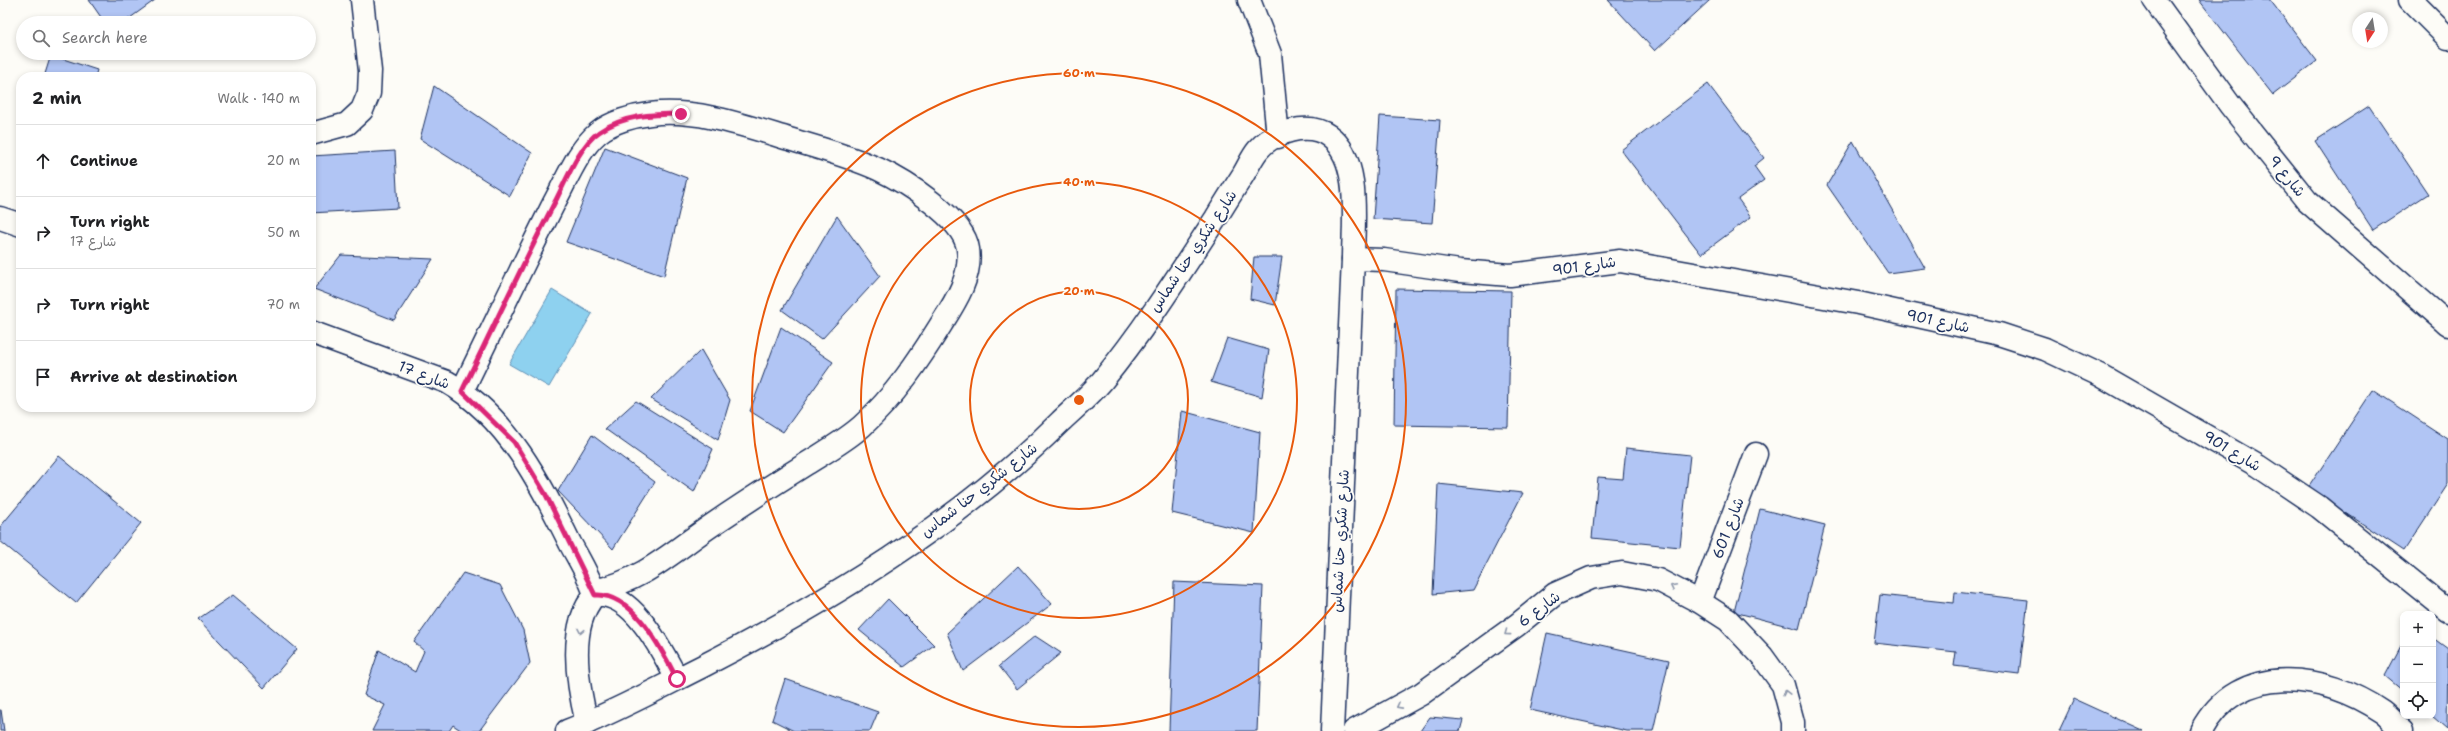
<!DOCTYPE html>
<meta charset="utf-8">
<style>
body{margin:0;font-family:"Shantell Sans","Playpen Sans Arabic",sans-serif;background:#f2f2f2;color:#202124}
.controls{position:absolute;right:12px;bottom:12px;display:grid;overflow:hidden;border-radius:8px;box-shadow:0 2px 6px #0003}
.controls button{width:36px;height:36px;display:grid;place-items:center;padding:0;border:0;border-bottom:1px solid #e0e0e0;background:#fff;color:#202124;font:20px sans-serif}
.compass{position:absolute;left:2352px;top:12px;width:36px;height:36px;border-radius:50%;background:#fff;box-shadow:0 2px 6px #0003;rotate:192deg}
.stop{position:absolute;width:12px;height:12px;margin:-9px;border:3px solid #db2777;border-radius:50%;background:#fff}
.stop.end{background:#db2777;border-color:#fff;box-shadow:0 1px 4px #0008}
.list{margin:0;padding:0;list-style:none}
h2{display:flex;justify-content:space-between;align-items:center;height:52px;margin:0;padding:0 16px;font-size:17px}
h2 small{font-size:13px;font-weight:400;color:#757577}
.list li{display:grid;grid-template-columns:26px 1fr auto;gap:12px;align-items:center;box-sizing:border-box;height:72px;padding:0 16px;border-top:1px solid #e0e0e0}
.list b{display:block;font-size:15px;white-space:nowrap}
.list p{margin:0;font-size:13px;white-space:nowrap;color:#757577}
.list em{font-size:13px;font-style:normal;color:#757577}
.icon{flex:none;width:22px;height:22px;fill:none;stroke:currentColor;stroke-width:2;stroke-linecap:round;stroke-linejoin:round}
.map{position:relative;flex:none;width:2448px;height:731px;overflow:hidden}
.search{position:absolute;background:#fff;box-shadow:0 2px 6px #0003;left:16px;top:16px;width:300px;height:44px;display:flex;align-items:center;gap:10px;box-sizing:border-box;padding:0 14px;border-radius:22px;color:#757577;font-size:15px}
.panel{position:absolute;background:#fff;box-shadow:0 2px 6px #0003;left:16px;top:72px;width:300px;height:340px;border-radius:16px}
.map>svg:first-child{display:block}
.water{fill:#8ed1ef;stroke:#6090b5}
.building{fill:#b1c5f4;stroke:#1b2f5e}
.lines{fill:none;stroke-linecap:round;stroke-linejoin:round}
.street-casing{stroke:#1b2f5e;stroke-width:25}
.secondary-casing{stroke:#1b2f5e;stroke-width:25}
.street{stroke:#fdfcf7;stroke-width:22}
.secondary{stroke:#fdfcf7;stroke-width:22}
.oneway{stroke:#8c96aa}
.route{stroke:#db2777;stroke-width:5}
.ring{fill:none;stroke:#e8590c;stroke-width:2}
.labels{text-anchor:middle;stroke-width:3.5;stroke-linejoin:round;paint-order:stroke}
.street-label{font-size:15px;fill:#1b2f5e;stroke:#fdfcf7}
.centre{fill:#e8590c;stroke:#fdfcf7;stroke-width:2}
.ring-label{font-size:12px;text-anchor:middle;font-weight:bold;fill:#e8590c;stroke:#fdfcf7;stroke-width:3.5;stroke-linejoin:round;paint-order:stroke}
</style>
<div class="map">
<svg width="2448" height="731" viewBox="0 0 2448 731">
<rect width="100%" height="100%" fill="#fdfcf7"/>
<filter id="ink" filterUnits="userSpaceOnUse"><feTurbulence type="fractalNoise" baseFrequency=".025" numOctaves="2"/><feDisplacementMap in="SourceGraphic" scale="8" xChannelSelector="R" yChannelSelector="G"/><feConvolveMatrix kernelMatrix="1 2 1 2 8 2 1 2 1" color-interpolation-filters="sRGB"/></filter>
<g filter="url(#ink)">
<path class="water" d="M552,290L592,314L549,387L509,364Z"/>
<path class="building" d="M89,0H155L123,23H105Z
M1608,0H1710L1655,51Z
M2199,0H2270L2317,61L2273,95Z
M51,55L97,70L95,77H44Z
M1708,84L1764,158L1754,166L1764,180L1738,199L1751,217L1701,254L1621,150Z
M434,86L532,153L510,196L420,139Z
M2369,106L2428,194L2373,230L2315,141Z
M1380,116L1440,120L1432,223L1373,219Z
M1853,141L1925,268L1888,273L1827,185Z
M605,147L687,178L664,276L566,242Z
M395,151L398,208L311,213V156Z
M837,216L880,276L822,339L782,310Z
M341,255L433,259L394,320L314,289Z
M1254,257H1282L1275,305L1250,299Z
M1396,289L1511,291L1508,427L1394,425Z
M781,327L833,362L783,432L750,411Z
M1227,338L1269,350L1262,397L1211,382Z
M701,350L730,400L718,440L651,399Z
M2373,390L2448,439V484L2404,551L2308,488Z
M636,401L713,449L694,492L605,429Z
M1182,411L1260,432L1254,533L1172,513Z
M592,435L655,482L613,549L558,491Z
M1626,448L1690,455L1680,547L1592,538L1598,477L1623,479Z
M59,456L141,523L76,603L0,541V527Z
M1438,484L1523,493L1473,590L1433,594Z
M1760,509L1825,525L1799,629L1734,612Z
M1018,566L1052,604L963,671L947,633Z
M463,573L500,585L523,630L530,663L479,731H462L453,725L449,731H372L385,705L364,695L379,650L415,672L424,651L414,642Z
M1174,582L1263,586L1257,731H1169Z
M1955,592L2028,600L2019,674L1954,666L1956,652L1874,643L1880,595L1954,603Z
M233,595L297,649L264,688L198,619Z
M888,599L934,645L904,667L859,630Z
M1547,633L1669,660L1653,731H1627L1530,710Z
M1035,636L1061,653L1017,689L999,666Z
M2433,638L2448,649L2447,729L2432,716Z
M2403,642V691L2385,676Z
M785,679L878,712L870,731H794L772,720Z
M2074,699L2144,731H2059Z
M0,710H1L4,731H0Z
M1430,717L1463,720L1460,731H1420Z"/>
<g class="lines">
<g class="street-casing">
<path id="street" d="M1249,0L1270,54L1278,137
M2154,0L2230,105L2307,201L2448,324
M2410,0L2448,38
M311,134L347,124L362,110L369,93L370,71L362,0
M0,218L21,225
M1353,259L1384,260L1460,271L1510,275L1620,261L1858,303L1999,334L2045,349L2100,375L2258,466L2319,507L2448,611
M311,332L447,382C507,416 541,484 570,543C579,560 590,577 595,595
M462,391C493,328 523,264 555,201C567,179 578,150 598,133C611,122 633,116 650,114C696,108 746,126 789,139C819,148 849,156 878,169C904,181 964,218 968,249C972,276 956,301 942,323C919,360 895,396 862,426C845,441 825,452 806,464C774,484 743,504 712,525C672,552 643,581 594,591
M1700,602L1756,454
M587,723C578,687 567,626 595,595C633,591 662,651 677,679
M1354,731L1421,694L1517,625L1555,594L1591,578L1622,573L1658,580L1700,602L1728,620L1762,656L1783,685L1793,722V731
M2201,731C2239,660 2325,673 2382,712C2389,717 2395,725 2402,731"/>
</g>
<g class="secondary-casing">
<path id="secondary" d="M567,731C613,713 657,689 701,667C829,601 958,524 1061,421C1075,408 1090,395 1102,381C1144,330 1180,273 1216,218C1225,203 1234,189 1243,175C1248,167 1252,157 1258,150C1273,132 1308,121 1329,136C1362,160 1353,223 1353,259L1332,731"/>
</g>
<use href="#street" class="street"/>
<use href="#secondary" class="secondary"/>
</g>
<defs><path id="oneway-chevron" d="M-2-3.5L2.5 0L-2 3.5" fill="none" stroke-width="1.6" stroke-linecap="round" stroke-linejoin="round"/></defs>
<g class="oneway">
<use href="#oneway-chevron" transform="translate(1673 587) rotate(-153)"/>
<use href="#oneway-chevron" transform="translate(581 631) rotate(101)"/>
<use href="#oneway-chevron" transform="translate(1507 633) rotate(144)"/>
<use href="#oneway-chevron" transform="translate(1786 693) rotate(-104)"/>
<use href="#oneway-chevron" transform="translate(1399 706) rotate(152)"/>
</g>
</g>
<g class="lines" filter="url(#ink)">
<path class="route" d="M677,679C662,651 634,592 595,595L546,495L514,442L462,391C494,326 524,261 557,198C567,178 581,144 599,132C624,115 652,114 681,114"/>
</g>
<g class="ring">
<circle cx="1079" cy="400" r="109"/>
<circle cx="1079" cy="400" r="218"/>
<circle cx="1079" cy="400" r="327"/>
</g>
<g class="labels">
<g class="street-label">
<text transform="translate(2287 176) rotate(51)" y="5">شارع 9</text>
<text transform="translate(1193 251) rotate(-56)" y="5">شارع شكري حنا شماس</text>
<text transform="translate(1584 266) rotate(-8)" y="5">شارع 901</text>
<text transform="translate(1938 321) rotate(12)" y="5">شارع 901</text>
<text transform="translate(424 375) rotate(21)" y="5">شارع 17</text>
<text transform="translate(2232 451) rotate(31)" y="5">شارع 901</text>
<text transform="translate(979 490) rotate(-38)" y="5">شارع شكري حنا شماس</text>
<text transform="translate(1728 528) rotate(-69)" y="5">شارع 601</text>
<text transform="translate(1340 541) rotate(-87)" y="5">شارع شكري حنا شماس</text>
<text transform="translate(1539 609) rotate(-37)" y="5">شارع 6</text>
</g>
</g>
<circle cx="1079" cy="400" r="6" class="centre"/>
<g class="ring-label">
<text x="1079" y="77">60 m</text>
<text x="1079" y="186">40 m</text>
<text x="1079" y="295">20 m</text>
</g>
</svg>
<div class="controls">
<button>+</button>
<button>−</button>
<button><svg class="icon" aria-label="locate" viewBox="0 0 24 24"><circle cx="12" cy="12" r="6"/><path d="M12 2v4M12 18v4M2 12h4M18 12h4"/></svg></button>
</div>
<svg class="compass" viewBox="-18 -18 36 36"><path d="M0-13l5 13h-10z" fill="#e53935"/><path d="M0 13l5-13h-10z" fill="#757577"/></svg>
<div class="stop" style="left:677px;top:679px"></div>
<div class="stop end" style="left:681px;top:114px"></div>
<div class="search"><svg class="icon" aria-label="search" viewBox="0 0 24 24"><circle cx="10" cy="10" r="6"/><path d="M15 15l6 6"/></svg>Search here</div>
<section class="panel">
<h2>2 min<small>Walk · 140 m</small></h2>
<ul class="list">
<li><svg class="icon" aria-label="ahead" viewBox="0 0 24 24"><path d="M12 20V5M6 11l6-6 6 6"/></svg><div><b>Continue</b></div><em>20 m</em></li>
<li><svg class="icon" aria-label="right" viewBox="0 0 24 24"><path d="M7 20v-9h11M14 6l5 5-5 5"/></svg><div><b>Turn right</b><p>شارع 17</p></div><em>50 m</em></li>
<li><svg class="icon" aria-label="right" viewBox="0 0 24 24"><path d="M7 20v-9h11M14 6l5 5-5 5"/></svg><div><b>Turn right</b></div><em>70 m</em></li>
<li><svg class="icon" aria-label="arrive" viewBox="0 0 24 24"><path d="M6 21V4h12l-3 4 3 4H6"/></svg><div><b>Arrive at destination</b></div></li>
</ul>
</section>
</div>
